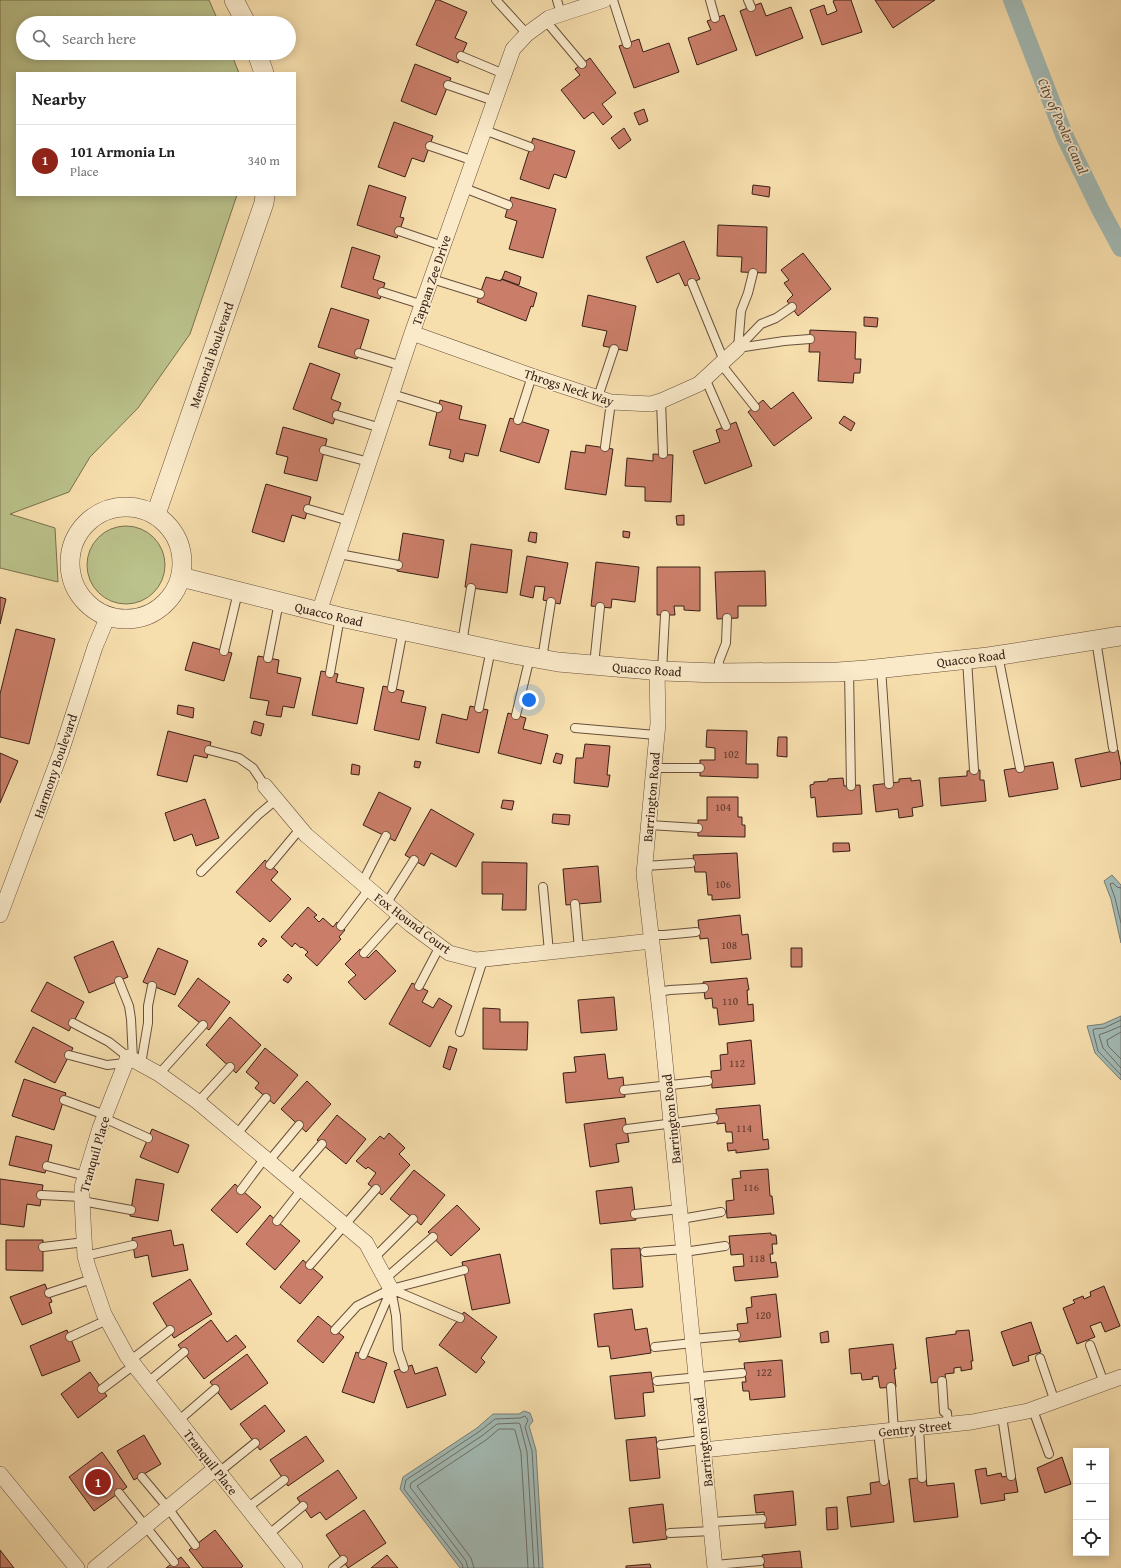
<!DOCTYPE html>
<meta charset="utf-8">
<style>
body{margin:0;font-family:"Gentium Book Plus",serif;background:#f2f2f2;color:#222}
.controls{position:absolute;right:12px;bottom:12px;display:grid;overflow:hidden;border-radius:0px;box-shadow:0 2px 10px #0003}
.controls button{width:36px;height:36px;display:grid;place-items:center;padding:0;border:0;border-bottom:1px solid #e0e0e0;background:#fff;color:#222;font:20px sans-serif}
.you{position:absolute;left:529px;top:700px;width:14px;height:14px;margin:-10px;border:3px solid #fff;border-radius:50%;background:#1a73e8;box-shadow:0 0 0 6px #1a73e833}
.badge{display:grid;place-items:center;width:26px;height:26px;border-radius:50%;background:#8f2418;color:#fff;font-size:13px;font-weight:700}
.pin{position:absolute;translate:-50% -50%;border:2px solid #fff;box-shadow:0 1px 4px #0006}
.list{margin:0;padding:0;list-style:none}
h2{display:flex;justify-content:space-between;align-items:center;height:52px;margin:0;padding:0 16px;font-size:17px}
h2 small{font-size:13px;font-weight:400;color:#767676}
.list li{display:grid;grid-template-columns:26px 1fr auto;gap:12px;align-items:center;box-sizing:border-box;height:72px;padding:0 16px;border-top:1px solid #e0e0e0}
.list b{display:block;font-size:15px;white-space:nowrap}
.list p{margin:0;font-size:13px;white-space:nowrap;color:#767676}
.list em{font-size:13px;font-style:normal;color:#767676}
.icon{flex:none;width:22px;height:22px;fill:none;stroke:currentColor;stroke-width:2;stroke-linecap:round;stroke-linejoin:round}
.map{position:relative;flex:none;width:1121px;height:1568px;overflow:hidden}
.search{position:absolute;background:#fff;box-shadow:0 2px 10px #0003;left:16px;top:16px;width:280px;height:44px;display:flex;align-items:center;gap:10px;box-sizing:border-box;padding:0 14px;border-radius:22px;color:#767676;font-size:15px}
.panel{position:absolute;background:#fff;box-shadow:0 2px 10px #0003;left:16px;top:72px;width:280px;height:124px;border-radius:0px}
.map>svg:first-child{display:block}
.green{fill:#bbc28b;stroke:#7a7150}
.water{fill:#a2bab5;stroke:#787c75}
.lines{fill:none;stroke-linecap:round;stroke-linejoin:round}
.shore{stroke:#6d6d66;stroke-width:1}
.canal{stroke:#a2bab5;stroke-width:18}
.building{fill:#ca7e69;stroke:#382016}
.service-casing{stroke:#68503c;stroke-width:10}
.minor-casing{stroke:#68503c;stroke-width:16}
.tertiary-casing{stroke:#68503c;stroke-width:20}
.service{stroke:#faeaca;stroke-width:8}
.minor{stroke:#faeaca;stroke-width:15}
.tertiary{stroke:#faeaca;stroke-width:19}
.labels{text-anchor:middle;stroke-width:3.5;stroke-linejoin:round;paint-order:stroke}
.number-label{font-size:11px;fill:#5c382b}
.street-label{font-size:13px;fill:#382016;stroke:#faeaca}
.water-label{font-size:14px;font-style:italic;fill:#584e46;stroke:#faeaca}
</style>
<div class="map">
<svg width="1121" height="1568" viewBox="0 0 1121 1568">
<rect width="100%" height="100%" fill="#f7dfad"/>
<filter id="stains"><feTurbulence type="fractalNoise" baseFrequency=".005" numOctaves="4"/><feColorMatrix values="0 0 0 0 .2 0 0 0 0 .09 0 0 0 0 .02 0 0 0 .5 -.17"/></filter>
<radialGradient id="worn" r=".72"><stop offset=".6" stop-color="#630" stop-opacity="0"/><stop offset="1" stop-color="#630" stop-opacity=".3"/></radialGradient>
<path class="green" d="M0,0H209L219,23H23V53H231L239,73H17V195H237L190,334L138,408L90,457L69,492L10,514L55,528L58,582L0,568Z
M87 565a39 39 0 1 1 78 0a39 39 0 1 1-78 0Z"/>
<path class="water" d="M1112,875L1121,885V943L1111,899L1104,881Z
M1121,1016V1080L1095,1053L1087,1026L1103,1024Z
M524,1411L530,1413L533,1421L529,1426L536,1450L543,1568H460L400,1489L403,1477L477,1428L493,1414H519Z"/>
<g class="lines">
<path class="shore" d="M1121,888L1117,887L1113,883L1110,884L1115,898L1121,923
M1121,1020L1104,1028L1094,1029L1093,1031L1098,1051L1121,1075
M1121,1026L1107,1032L1101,1034L1099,1035L1103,1048L1121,1068
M1121,1032L1107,1040L1108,1046L1121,1059
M463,1568L462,1564L404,1489L406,1480L480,1431L495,1419L520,1418L525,1416L528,1420L525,1427L532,1451L539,1568
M468,1568L466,1561L410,1487L411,1483L483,1435L497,1424L518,1423L520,1424L527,1452L534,1568
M474,1568L471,1558L417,1486L486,1440L499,1429H513L515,1430L521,1453L528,1568"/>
<path class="canal" d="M1012,0L1065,137L1100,209L1121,248"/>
</g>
<path class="building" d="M436,0H439L467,12L455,38L467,43L458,63L416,45Z
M835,0H851L862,32L822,45L810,10L824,5L827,15L837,11L833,1Z
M875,0H935L893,28Z
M761,3L766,16L791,7L803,38L756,56L740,11Z
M724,15L737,50L697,65L688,38L711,30L707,21Z
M639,39L643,52L669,43L679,72L634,88L619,46Z
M590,58L616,93L602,104L612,117L603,125L593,112L584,119L561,90L580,75L575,69Z
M415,64L451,78L436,115L401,101Z
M644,109L648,121L639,125L634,113Z
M394,122L433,136L424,162L412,158L405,177L378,167Z
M624,128L631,140L619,149L611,138Z
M533,138L575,151L566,178L554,174L549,189L520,179Z
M369,185L406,197L400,217L404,218L397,238L357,225Z
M753,185L770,187L769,197L752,194Z
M511,197L556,209L543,258L509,249L517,221L505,217Z
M718,225L767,227L766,273L741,272L742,257L717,256Z
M684,241L700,279L685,286L679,273L657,283L646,257Z
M352,247L380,256L373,279L385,283L380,299L341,287Z
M803,253L831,289L798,316L787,301L793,295L784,283L789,280L781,270Z
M505,271L521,277L519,285L502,279Z
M486,277L501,281V279L537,293L533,307L531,306L526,321L477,302Z
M588,295L636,306L627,351L603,346L607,331L582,326Z
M331,308L369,320L357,359L318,347Z
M864,317L878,318L877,327L864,326Z
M810,330L856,332L855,359H861L860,373H854L853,383L818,381L820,352H809Z
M310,363L340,374L331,399L341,403L333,424L293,409Z
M793,392L812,418L774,446L748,412L763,400L771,409Z
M440,400L462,406L459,419L486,425L478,456L465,453L463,462L449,458L451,450L429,445Z
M844,416L855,423L851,431L839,423Z
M510,418L549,430L539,463L500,451Z
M736,422L752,466L705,484L693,451L720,442L716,430Z
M283,427L327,439L317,481L284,473L288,457L276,454Z
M586,445L613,449L606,495L565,489L571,451L585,453Z
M653,454L673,455L671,502L645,501V487L625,486L627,458L653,461Z
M266,484L311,497L305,519L292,515L284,542L252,532Z
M684,515V525H677L676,516Z
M623,531L630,532L629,538L623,537Z
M530,532L537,533L536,543L528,541Z
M403,533L444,540L438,578L397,571Z
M471,544L512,550L507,593L465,587Z
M527,556L568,563L560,604L543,600L545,587L535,586L533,598L520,595Z
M596,562L639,567L635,602L612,599L611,608L591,606Z
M657,567H700V611L684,610V606H674L675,615H657Z
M765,571L766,606H738V618L717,619L715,572Z
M0,597L6,599L0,624Z
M16,629L55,639L29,744L0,737V694Z
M193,642L232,653L224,681L185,670Z
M258,656L279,660L277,673L301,678L294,708L283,706L281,717L266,715L269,701L250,698Z
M321,671L338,674L336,682L364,688L357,724L312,715Z
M383,686L404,691L401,702L426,707L419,740L374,730Z
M178,705L194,708L193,718L177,714Z
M470,706L488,710L479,753L436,743L442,714L467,720Z
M508,713L526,718L523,729L548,735L541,764L498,753Z
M254,721L264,724L261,736L251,733Z
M707,730L747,731L746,764H758V778L700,776V760H715V748L706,747Z
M168,731L211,742L207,758L194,755L187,782L157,775Z
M778,737H787V757L777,756Z
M585,744L610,746L607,775H610L608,787L574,783L576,758H583Z
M1118,750L1121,766V779L1081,787L1075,759Z
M0,753L18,761L0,803Z
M556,753L563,755L561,764L553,762Z
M415,761L421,762L419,768L414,767Z
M1053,762L1058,789L1009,797L1004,770Z
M352,764L360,766L359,775L351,774Z
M980,770V780H984L986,801L941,806L939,778L967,776V771Z
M843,778L844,786L860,785L862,814L817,817L815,797L811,798L810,785L814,784V782L828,781V779Z
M911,778V781L920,780L923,806L912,808L913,816L899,818L898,809L876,812L873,785L899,782V779Z
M379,792L411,808L395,841L363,825Z
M707,797H738V817H742V825H745V837L698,836V820H707Z
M205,799L219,838L196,846L192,834L174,841L165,813Z
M503,800L514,801L512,810L501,808Z
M431,809L474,834L456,867L431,853L424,866L405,855Z
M553,814L570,815L569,825L552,823Z
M833,843H849L850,851L833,852Z
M737,853L740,898L712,900V895H708L706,872H695L693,855Z
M265,860L278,872L271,880L291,899L270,922L236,892Z
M482,862L527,863L526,910H502L503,894H482Z
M598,866L601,902L566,905L563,869Z
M308,907L317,915L314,917L319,922L323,918L333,927L337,922L345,930L339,937L341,939L317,966L305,955L308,952L302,947L301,948L295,943L292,947L281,937Z
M740,915L742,935L748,934L751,959L711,963L708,938L700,939L698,920Z
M263,938L267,941L261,947L258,944Z
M113,941L128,977L89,993L74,957Z
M158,948L188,961L175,995L143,982Z
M791,948H802V967H791Z
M360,949L368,958L376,950L396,971L365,1000L348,982L356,975L345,964Z
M288,974L292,978L288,983L283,980Z
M198,978L230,1002L209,1030L178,1006Z
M747,978L749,990H747L748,1005L753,1004L754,1021L719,1025L717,1008H713L712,998L705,999L703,982Z
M47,982L84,1002L69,1031L31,1011Z
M412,983L428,991L422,1002L433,1008L439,998L452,1006L430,1047L389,1024Z
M614,997L617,1030L581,1033L578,1000Z
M483,1008L500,1009V1022H528L527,1050L483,1049Z
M230,1017L261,1045L236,1073L206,1045Z
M33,1027L73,1048L55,1083L15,1062Z
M751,1040L755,1084L712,1088L711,1071L721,1070L720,1055L728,1054L727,1043Z
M449,1046L457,1049L450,1070L443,1067Z
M265,1048L298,1075L274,1104L255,1088L259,1083L246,1072Z
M605,1054L608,1079L623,1077L625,1097L566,1103L563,1073L576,1072L574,1057Z
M24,1079L66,1093L54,1130L12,1116Z
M307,1081L331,1104L306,1132L281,1109Z
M760,1105L763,1140L768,1139L769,1149L736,1153V1150L728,1151L727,1143H733L732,1132H726L725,1123L717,1124L716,1109Z
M337,1115L366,1139L346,1164L317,1140Z
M625,1118L629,1142L616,1144L619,1162L590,1167L584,1124Z
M152,1129L189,1145L178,1173L140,1157Z
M389,1133L405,1148L399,1154L410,1165L382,1195L368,1184L376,1173L368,1167L366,1169L356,1161L380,1136L384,1139Z
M16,1136L52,1145L45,1173L9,1165Z
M768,1169L770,1196H772L774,1214L727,1218L726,1201L734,1200L732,1179L741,1178L740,1171Z
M414,1170L445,1195L421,1225L390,1199Z
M0,1179L43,1185L40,1206L27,1204L24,1227L0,1224Z
M136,1179L164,1184L158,1221L130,1216Z
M235,1184L261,1207L237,1233L211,1210Z
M632,1187L636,1220L600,1224L596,1191Z
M457,1205L480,1229L451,1256L428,1232Z
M270,1215L300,1241L275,1270L246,1244Z
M171,1230L174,1246L183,1244L188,1270L152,1277L148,1255L135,1258L132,1238Z
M771,1233V1235H776L777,1244H772L773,1254H770L771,1263L776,1262L778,1277L735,1281L733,1267L744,1266L743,1254L731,1255L729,1236Z
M6,1240H43V1271L6,1270Z
M640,1248L643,1287L613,1289L611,1249Z
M500,1254L510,1303L472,1310L462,1262Z
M303,1260L323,1277L300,1304L280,1287Z
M190,1279L212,1314L174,1338L153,1303Z
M45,1284L52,1302L49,1303L52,1313L22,1325L10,1297Z
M1104,1286L1120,1326L1105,1332L1101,1322L1090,1326L1095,1337L1077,1344L1063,1308L1075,1303L1073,1300L1083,1296L1084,1299L1091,1296L1090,1292Z
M776,1294L781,1337L739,1342L737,1324L748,1323L746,1308L752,1307L751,1297Z
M632,1309L635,1330L647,1328L651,1353L611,1359L609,1346L598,1347L594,1314Z
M464,1312L497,1337L481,1358L485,1362L476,1373L439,1345Z
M318,1316L344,1337L323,1363L297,1341Z
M211,1320L227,1342L236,1335L246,1347L204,1379L178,1345Z
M1031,1322L1041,1352L1028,1356L1029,1361L1013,1366L1001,1332Z
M67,1330L80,1361L42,1376L30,1346Z
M969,1330L973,1361H971L972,1369L961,1371V1367L954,1368V1373L945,1374L946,1381L931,1383L926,1338L956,1334V1331Z
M828,1331L829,1342L821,1343L820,1333Z
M893,1344L896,1369H894L896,1387L880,1388L878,1376L872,1377L873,1379L862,1380L861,1373L851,1374L849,1349Z
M356,1352L387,1363L374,1403L342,1392Z
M247,1354L268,1383L231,1410L210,1382Z
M782,1360L785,1397L750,1400L749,1391H743L742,1382H746L744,1363Z
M412,1365L415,1374L437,1367L446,1395L407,1408L394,1371Z
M90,1372L107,1396L78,1418L61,1394Z
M651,1372L654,1392L643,1393L645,1416L615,1419L610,1376Z
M265,1405L285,1431L260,1450L240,1424Z
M144,1435L161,1464L134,1480L117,1451Z
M306,1436L324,1461L288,1486L270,1460Z
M656,1437L660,1478L630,1481L626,1440Z
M102,1452L127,1487L94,1511L69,1477Z
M1062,1457L1071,1484L1045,1493L1037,1468Z
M986,1468L987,1476L1001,1473L1002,1477L1015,1475L1018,1492L1004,1494L1005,1500L981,1504L975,1470Z
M338,1470L357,1498L326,1520L320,1512L311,1518L297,1498Z
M926,1477L927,1486L954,1483L958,1517L914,1522L909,1479Z
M889,1480L894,1522L851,1527L847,1497L871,1494L870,1483Z
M793,1491L796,1525L765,1528L764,1512L756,1513L754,1495Z
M663,1504L667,1539L633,1543L629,1508Z
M837,1507L838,1529L827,1530L826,1508Z
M364,1510L386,1543L348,1568L326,1535Z
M215,1530L243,1566L241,1568H203L189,1550Z
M0,1550L14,1568H0Z
M800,1551L802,1568H764L762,1555Z
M387,1555L398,1568H371Z
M181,1557L190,1568H166L174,1562Z
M650,1564L651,1568H626V1566Z"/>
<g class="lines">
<g class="service-casing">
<path id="service" d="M496,0L527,34
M557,0L561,14
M613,0L627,44
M710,0L715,18
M748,0L751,7
M545,20L582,64
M461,56L504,74
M448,85L494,101
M484,130L530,147
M430,146L474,161
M464,188L508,205
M399,231L443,246
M432,279L480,294
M692,283L724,361
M382,292L423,305
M738,348L741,311L748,293L753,273
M738,348L784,341L810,339
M738,348L761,324L776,318L792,307
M359,353L402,366
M721,364L755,407
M705,378L726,426
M392,394L438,408
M598,397L614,349
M661,401L663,454
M337,415L381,428
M518,420L532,376
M605,447L611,402
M324,450L369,462
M308,509L349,521
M339,554L398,565
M1096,640L1113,748
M462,643L471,588
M224,651L238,592
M998,655L1020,768
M268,658L279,602
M542,659L551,602
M967,659L974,770
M594,665L600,607
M881,668L889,784
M662,671L665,615
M849,671L851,786
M719,672V661L726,643L727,618
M330,673L340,617
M392,688L403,630
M479,708L491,649
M516,715L530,657
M575,728L656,735
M209,750L239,758L253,768L265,786
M654,768H700
M649,825L698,828
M270,865L300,829
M645,866L691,863
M201,872L258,815L276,800
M362,883L386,836
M543,887L549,952
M386,904L414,860
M575,904L579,949
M341,926L369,889
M652,935H664L696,932
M364,953L399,914
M119,981L129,1006L131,1019L133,1060
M419,986L440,946
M658,992L670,990L704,988
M73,1023L109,1042L128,1057
M460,1032L483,960
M69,1055L107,1065L125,1063
M141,1064L148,1023V1006L152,986
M159,1074L203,1025
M624,1090L708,1081
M64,1100L105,1115
M198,1102L230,1067
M104,1118L148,1138
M627,1129L714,1118
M237,1134L266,1098
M269,1161L299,1125
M47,1166L86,1176
M291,1180L322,1144
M241,1190L265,1158
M41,1195L82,1197
M82,1201L131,1210
M635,1214L680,1209
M681,1219L721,1212
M277,1221L302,1189
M43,1247L85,1242
M645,1252L684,1249
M684,1252L725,1246
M85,1256L133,1245
M374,1258L413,1219
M310,1265L376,1189
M386,1278L433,1237
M391,1289L396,1316L398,1350L404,1368
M391,1289L460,1318
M49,1293L92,1279
M335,1330L357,1306L391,1289L464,1270
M70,1337L107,1320
M693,1339L736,1335
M1090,1345L1104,1383
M655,1347L693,1343
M363,1355L391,1290
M1040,1358L1055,1402
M131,1360L170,1330
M657,1381L742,1373
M942,1381L944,1412L947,1413L948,1425
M148,1382L184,1352
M891,1387L894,1431
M102,1389L134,1365
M1033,1410L1049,1454
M1002,1416L1011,1476
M178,1421L215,1389
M919,1428L922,1478
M878,1432L884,1481
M661,1445L702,1440
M219,1472L255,1443
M142,1477L168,1508L195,1545
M119,1493L174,1562
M247,1508L284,1480
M711,1522L762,1519
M670,1533L712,1531
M268,1535L303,1506
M715,1565L760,1561
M333,1568L343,1560"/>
</g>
<g class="minor-casing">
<path id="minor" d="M412,333L532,376L611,402L651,404L661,401L699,384L738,348
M319,612L412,333L513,49L527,34L549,18L604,0
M657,670L658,723L644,874L661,1021L715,1568
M265,786L306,835L410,924L449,953L476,960L652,941
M0,915L61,752L95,647L108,616
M703,1450L972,1422L1028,1411L1121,1377
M0,1474L77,1568
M95,1568L216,1468
M295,1568L127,1356L104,1314L88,1267L85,1256L82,1201V1187L100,1128L128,1057L159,1074L198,1102L366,1243L391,1289"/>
</g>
<g class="tertiary-casing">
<path id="tertiary" d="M234,0L246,23
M257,53L264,73
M70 563a56 56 0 1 1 112 0a56 56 0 1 1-112 0Z
M156,514L264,203L265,195
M181,577L340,617L513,654L558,662L662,671L717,673L838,672L866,670L988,657L1121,636"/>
</g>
<use href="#service" class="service"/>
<use href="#minor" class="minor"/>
<use href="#tertiary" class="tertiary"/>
</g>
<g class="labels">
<g class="number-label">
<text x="731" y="758">102</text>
<text x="723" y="811">104</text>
<text x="723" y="888">106</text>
<text x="729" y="949">108</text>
<text x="730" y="1005">110</text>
<text x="737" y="1067">112</text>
<text x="744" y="1132">114</text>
<text x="751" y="1191">116</text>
<text x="757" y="1262">118</text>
<text x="763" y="1319">120</text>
<text x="764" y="1376">122</text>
</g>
<g class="street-label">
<text transform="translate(431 280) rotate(-71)" y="5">Tappan Zee Drive</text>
<text transform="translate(211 355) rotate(-71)" y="5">Memorial Boulevard</text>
<text transform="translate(569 387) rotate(18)" y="5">Throgs Neck Way</text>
<text transform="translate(329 614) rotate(13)" y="5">Quacco Road</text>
<text transform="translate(971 658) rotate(-7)" y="5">Quacco Road</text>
<text transform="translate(647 669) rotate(4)" y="5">Quacco Road</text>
<text transform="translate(55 766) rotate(-71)" y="5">Harmony Boulevard</text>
<text transform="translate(651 797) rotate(-85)" y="5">Barrington Road</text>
<text transform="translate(413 923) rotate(37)" y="5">Fox Hound Court</text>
<text transform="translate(671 1119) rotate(-96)" y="5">Barrington Road</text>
<text transform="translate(94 1154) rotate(-74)" y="5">Tranquil Place</text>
<text transform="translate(915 1428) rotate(-6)" y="5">Gentry Street</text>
<text transform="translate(703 1442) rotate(-96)" y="5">Barrington Road</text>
<text transform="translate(211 1462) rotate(52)" y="5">Tranquil Place</text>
</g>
<g class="water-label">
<text transform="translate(1063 126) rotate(66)" y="5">City of Pooler Canal</text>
</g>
</g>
<rect width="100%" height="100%" filter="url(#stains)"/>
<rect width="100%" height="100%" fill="url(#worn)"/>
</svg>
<div class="controls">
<button>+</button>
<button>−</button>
<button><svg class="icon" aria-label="locate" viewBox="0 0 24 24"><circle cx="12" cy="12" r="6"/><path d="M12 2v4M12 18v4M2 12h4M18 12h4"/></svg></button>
</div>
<div class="you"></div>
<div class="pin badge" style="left:98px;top:1482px">1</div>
<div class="search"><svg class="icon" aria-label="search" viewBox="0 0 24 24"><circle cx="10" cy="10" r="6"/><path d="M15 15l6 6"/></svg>Search here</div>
<section class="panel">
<h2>Nearby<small></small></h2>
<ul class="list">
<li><span class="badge">1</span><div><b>101 Armonia Ln</b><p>Place</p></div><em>340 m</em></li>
</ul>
</section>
</div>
